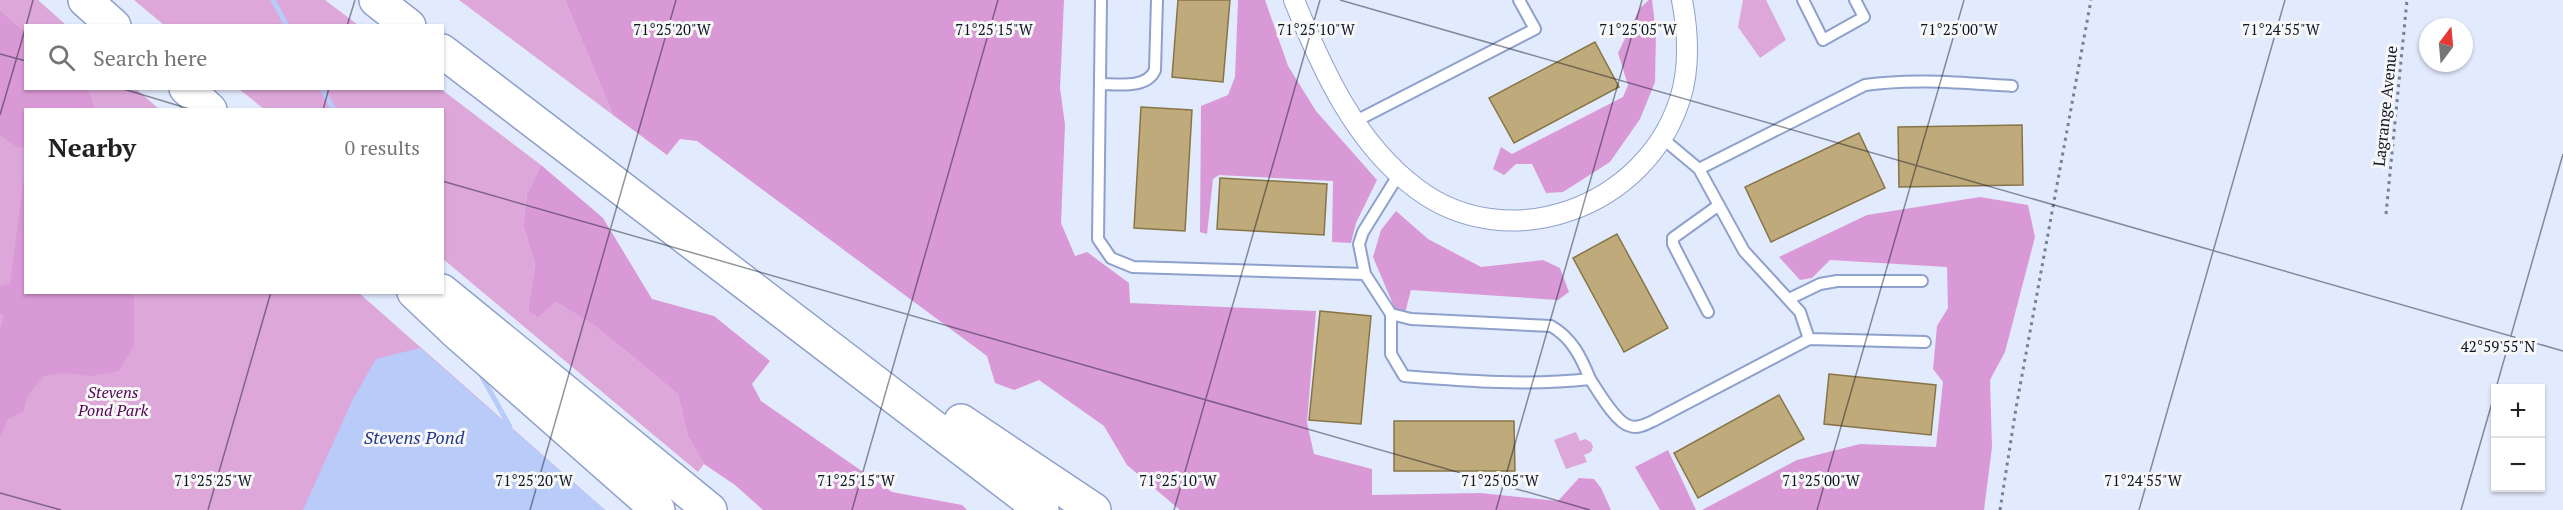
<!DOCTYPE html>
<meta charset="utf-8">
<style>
body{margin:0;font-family:"PT Serif",serif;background:#f6f6f6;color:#222}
.controls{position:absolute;right:18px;bottom:18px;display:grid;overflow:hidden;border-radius:0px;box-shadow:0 2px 4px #0004}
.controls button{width:54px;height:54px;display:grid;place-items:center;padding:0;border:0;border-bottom:2px solid #e0e0e0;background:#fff;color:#222;font:30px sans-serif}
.compass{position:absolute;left:2419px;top:18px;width:54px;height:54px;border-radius:50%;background:#fff;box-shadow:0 2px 4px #0004;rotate:16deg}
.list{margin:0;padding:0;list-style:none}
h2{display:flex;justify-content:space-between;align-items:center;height:78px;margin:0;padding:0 24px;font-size:26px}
h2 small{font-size:20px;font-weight:400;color:#767676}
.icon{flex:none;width:33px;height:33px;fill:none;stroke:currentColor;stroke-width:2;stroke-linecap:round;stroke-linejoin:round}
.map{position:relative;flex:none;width:2563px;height:510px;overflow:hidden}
.search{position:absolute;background:#fff;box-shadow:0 2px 4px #0004;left:24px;top:24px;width:420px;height:66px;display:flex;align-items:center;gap:15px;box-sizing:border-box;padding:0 21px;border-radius:0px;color:#767676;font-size:22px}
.panel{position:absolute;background:#fff;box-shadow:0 2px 4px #0004;left:24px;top:108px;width:420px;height:186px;border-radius:0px}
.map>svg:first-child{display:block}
.green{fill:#dda7da}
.forest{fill:#d999d6}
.water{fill:#b9cbf9}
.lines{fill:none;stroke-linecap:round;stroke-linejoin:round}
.stream{stroke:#b9cbf9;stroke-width:5}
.building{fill:#beaa7a;stroke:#887546;stroke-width:1.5}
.service-casing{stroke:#8ea0cc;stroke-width:14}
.minor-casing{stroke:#8ea0cc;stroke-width:22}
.motorway-casing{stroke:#8ea0cc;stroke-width:36}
.path{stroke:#787f91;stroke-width:3;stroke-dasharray:3 4.5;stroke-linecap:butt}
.service{stroke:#fff;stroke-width:10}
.minor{stroke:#fff;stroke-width:20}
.motorway{stroke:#fff;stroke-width:33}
.ticks{fill:none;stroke:#0e1424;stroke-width:1.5;stroke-opacity:0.45}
.labels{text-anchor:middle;stroke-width:6;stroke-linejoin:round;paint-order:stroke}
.street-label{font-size:16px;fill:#0e1424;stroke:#f7f7f7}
.park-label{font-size:16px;font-style:italic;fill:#540555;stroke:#f7f7f7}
.water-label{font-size:18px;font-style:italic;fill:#23388b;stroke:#f7f7f7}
.ticks-label{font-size:15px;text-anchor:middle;fill:#0e1424;stroke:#f7f7f7;stroke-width:6;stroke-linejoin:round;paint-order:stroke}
</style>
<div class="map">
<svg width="2563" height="510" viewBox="0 0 2563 510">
<rect width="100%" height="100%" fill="#e2eafd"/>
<path class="green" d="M0,0H38L66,25L26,26L25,32L0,10Z
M134,0H325L358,25H164Z
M459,0H565L613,115Z
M1743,0H1766L1786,40L1760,58L1738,27Z
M0,66L26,88V292L359,293L605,510H0Z
M80,88L136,89L159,109L61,110Z
M239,89H441L541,165L527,194L523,225L535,264L528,311L538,318L556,302L596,327L678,394L688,437L704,464L698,472L443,259L442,110L264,109Z
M1576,432L1580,441L1585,439L1591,442L1593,447L1591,452L1584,455L1587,462L1566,469L1554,440Z"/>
<path class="forest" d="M565,0H1064L1060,88L1065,125L1061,223L1075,256L1087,252L1129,283L1130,303L1316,311L1307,423L1314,454L1372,469V495L1480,493L1558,501L1579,478L1594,479L1601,488L1611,510H1180L1127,465L1104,426L1039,380L1014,390L995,383L987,356L697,141L680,139L667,155L613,115Z
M1238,0H1265L1288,66L1316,111L1377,180L1356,223L1351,243L1332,242L1333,181L1219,175L1213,179L1207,234L1200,232L1201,106L1228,95L1235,77Z
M1649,0H1652L1656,33L1655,82L1640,119L1610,162L1563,192L1546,193L1532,164H1516L1504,175L1493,169L1501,147L1512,154L1623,97L1628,85L1618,53L1640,8Z
M0,10L25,32L26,88L86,89L91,95L94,109L26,110L25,148L17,147L0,135Z
M541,165L603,218L652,299L714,316L770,361L752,384L761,401L892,492L962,505L967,510H763L735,485L704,464L688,437L678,394L596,327L556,302L538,318L528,311L535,264L523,225L527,194Z
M25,169L26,292L134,293V345L119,371L91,376L64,373L44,376L27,397L23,412L8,419L0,438V330L4,315L0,313V286L10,284Z
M1980,197L2028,205L2035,237L2005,352L1990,380L1992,447L1984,510H1702L1797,460L1860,444L1936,447L1943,382L1933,369L1937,326L1948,308L1947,267L1830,260L1812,278L1800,280L1779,257L1867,215Z
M1396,211L1428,239L1481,267L1543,260L1560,268L1569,292L1558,300L1411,290L1405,313L1395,309L1373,257L1381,230Z
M1668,450L1696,510H1660L1635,467Z"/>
<path class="water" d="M420,348L605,510H303L352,401L376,359Z"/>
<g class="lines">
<path class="stream" d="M273,0L287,26
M322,88L334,110
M480,373L510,427L507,433"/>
</g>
<path class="building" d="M1178,0H1230L1223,82L1172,77Z
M1595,42L1619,87L1514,143L1489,98Z
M1141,107L1192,110L1185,231L1134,228Z
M2022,125L2023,185L1899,187L1898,127Z
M1859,133L1885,188L1771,242L1745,187Z
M1220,178L1327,184L1324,235L1217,229Z
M1617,234L1668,328L1624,352L1573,258Z
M1320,311L1371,316L1361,424L1309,420Z
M1829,374L1936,385L1931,435L1824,424Z
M1779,395L1804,439L1698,498L1674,453Z
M1394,421H1514L1515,471H1394Z"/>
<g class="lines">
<g class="service-casing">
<path id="service" d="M1101,0L1098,239L1111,258L1133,267L1365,274L1359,244L1363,232L1399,174
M1803,0L1823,40L1864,17L1855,0
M1100,84C1118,84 1147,89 1155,70L1157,0
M1354,122L1535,29L1519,0
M1662,138L1699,169L1744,251L1800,312L1809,339
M1699,169L1865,85C1914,78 1963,83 2012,86
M1365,274L1391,314V354L1404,376C1467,381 1528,386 1590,379C1598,391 1616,423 1630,426C1638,429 1646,424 1653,421L1809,339L1925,342
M1789,299L1820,284L1837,281H1922
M1708,312L1673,244V238L1719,205
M1391,314L1411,319L1551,326C1572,338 1581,357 1590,379"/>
</g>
<g class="minor-casing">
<path id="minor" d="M1294,0C1322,69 1355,143 1417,189C1509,258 1646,207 1680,99C1690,68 1688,32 1682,0"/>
</g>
<g class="motorway-casing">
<path id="motorway" d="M85,0L114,26
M376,0L409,26
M442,51L1042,510
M186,88L210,110
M442,291L710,510
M414,292L455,331L658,510
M961,421L1094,510"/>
</g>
<path class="path" d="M2386,214L2407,0
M2000,510L2016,408L2091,0"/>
<use href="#service" class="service"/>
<use href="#minor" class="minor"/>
<use href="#motorway" class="motorway"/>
</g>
<path class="ticks" d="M1340,0L2563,351M26,26L33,0M347,26L355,0M0,54L26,61M120,88L193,110M323,110L329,88M0,115L26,26M442,181L1590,510M2496,388L2563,154M0,493L61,510M208,510L271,292M530,510L676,0M852,510L998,0M1174,510L1320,0M1496,510L1642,0M1817,510L1964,0M2139,510L2285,0M2461,510L2496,389"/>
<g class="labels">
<g class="street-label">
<text transform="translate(2385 106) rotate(-84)" y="6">Lagrange Avenue</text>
</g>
<g class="park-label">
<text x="113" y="398">Stevens<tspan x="113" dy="18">Pond Park</tspan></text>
</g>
<g class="water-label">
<text x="414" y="444">Stevens Pond</text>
</g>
</g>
<g class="ticks-label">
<text x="672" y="35">71°25'20"W</text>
<text x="994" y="35">71°25'15"W</text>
<text x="1316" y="35">71°25'10"W</text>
<text x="1638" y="35">71°25'05"W</text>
<text x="1959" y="35">71°25'00"W</text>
<text x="2281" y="35">71°24'55"W</text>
<text x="2498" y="352">42°59'55"N</text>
<text x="2143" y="486">71°24'55"W</text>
<text x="213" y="486">71°25'25"W</text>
<text x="534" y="486">71°25'20"W</text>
<text x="856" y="486">71°25'15"W</text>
<text x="1178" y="486">71°25'10"W</text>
<text x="1500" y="486">71°25'05"W</text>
<text x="1821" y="486">71°25'00"W</text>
</g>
</svg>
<div class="controls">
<button>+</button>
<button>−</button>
</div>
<svg class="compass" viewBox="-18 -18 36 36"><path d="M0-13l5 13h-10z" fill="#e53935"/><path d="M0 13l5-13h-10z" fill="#767676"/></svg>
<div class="search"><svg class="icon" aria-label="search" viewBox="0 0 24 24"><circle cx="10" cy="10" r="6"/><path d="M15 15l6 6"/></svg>Search here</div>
<section class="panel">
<h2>Nearby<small>0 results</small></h2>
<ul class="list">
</ul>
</section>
</div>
